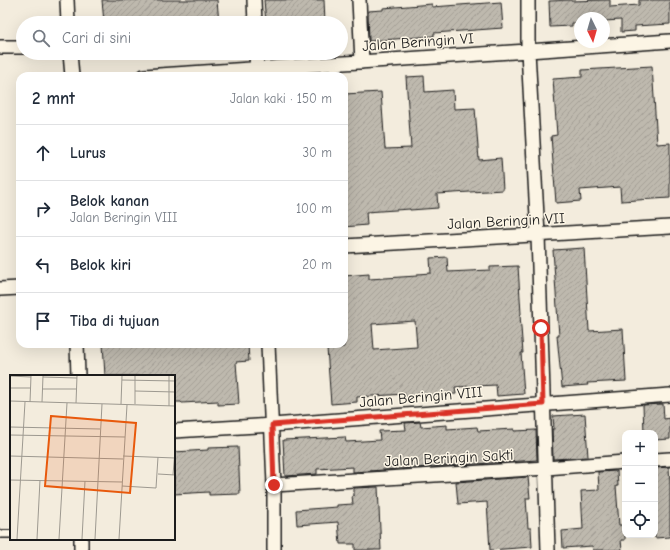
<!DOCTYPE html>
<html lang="id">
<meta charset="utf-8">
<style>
body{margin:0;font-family:"Comic Neue",sans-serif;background:#f6f6f7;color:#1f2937}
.controls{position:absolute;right:12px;bottom:12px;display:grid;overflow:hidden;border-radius:8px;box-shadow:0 4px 16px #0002}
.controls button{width:36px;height:36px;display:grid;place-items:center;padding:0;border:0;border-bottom:1px solid #e0e1e3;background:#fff;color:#1f2937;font:20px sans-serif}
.compass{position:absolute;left:574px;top:12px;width:36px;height:36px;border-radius:50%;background:#fff;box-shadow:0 4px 16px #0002;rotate:175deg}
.stop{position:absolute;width:12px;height:12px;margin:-9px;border:3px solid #d93025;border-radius:50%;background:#fff}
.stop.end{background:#d93025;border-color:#fff;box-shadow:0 1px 4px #0008}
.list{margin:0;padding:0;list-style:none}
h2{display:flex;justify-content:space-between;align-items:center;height:52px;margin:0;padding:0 16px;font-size:17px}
h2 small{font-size:13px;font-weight:400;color:#747a83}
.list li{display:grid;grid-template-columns:26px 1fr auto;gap:12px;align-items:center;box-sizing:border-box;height:56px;padding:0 16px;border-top:1px solid #e0e1e3}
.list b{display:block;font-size:15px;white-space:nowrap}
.list p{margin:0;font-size:13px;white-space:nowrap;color:#747a83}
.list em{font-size:13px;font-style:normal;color:#747a83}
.icon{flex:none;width:22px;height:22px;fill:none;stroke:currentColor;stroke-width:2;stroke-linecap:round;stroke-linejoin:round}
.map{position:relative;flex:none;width:670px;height:550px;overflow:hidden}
.search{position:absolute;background:#fff;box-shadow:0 4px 16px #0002;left:16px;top:16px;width:332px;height:44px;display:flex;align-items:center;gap:10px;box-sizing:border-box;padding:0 14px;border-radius:22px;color:#747a83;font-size:15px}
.panel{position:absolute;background:#fff;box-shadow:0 4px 16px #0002;left:16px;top:72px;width:332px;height:276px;border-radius:12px}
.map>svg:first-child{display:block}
.building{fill:url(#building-hatch);stroke:#1c1c1c;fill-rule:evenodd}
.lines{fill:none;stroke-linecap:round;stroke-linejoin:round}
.service-casing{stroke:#1c1c1c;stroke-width:10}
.minor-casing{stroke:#1c1c1c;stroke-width:16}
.service{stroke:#fcf5e5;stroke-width:7}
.minor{stroke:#fcf5e5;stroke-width:13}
.route{stroke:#d93025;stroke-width:5}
.labels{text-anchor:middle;stroke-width:3;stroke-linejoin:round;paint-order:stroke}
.street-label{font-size:15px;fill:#1c1c1c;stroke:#fcf5e5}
.inset-road{fill:none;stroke:#9d9990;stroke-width:1}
.view{fill:#e8590c;fill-opacity:0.15;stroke:#e8590c;stroke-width:2}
.inset-edge{fill:none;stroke:#1c1c1c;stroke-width:2}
</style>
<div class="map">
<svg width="670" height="550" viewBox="0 0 670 550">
<defs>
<pattern id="building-hatch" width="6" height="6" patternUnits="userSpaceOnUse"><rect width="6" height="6" fill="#beb9ae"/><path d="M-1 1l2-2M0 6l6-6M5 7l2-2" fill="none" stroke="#a39e95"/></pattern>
</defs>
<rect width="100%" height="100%" fill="#f3ecdd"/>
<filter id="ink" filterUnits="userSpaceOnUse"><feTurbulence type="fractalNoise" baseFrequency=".025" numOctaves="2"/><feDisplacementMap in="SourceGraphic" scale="8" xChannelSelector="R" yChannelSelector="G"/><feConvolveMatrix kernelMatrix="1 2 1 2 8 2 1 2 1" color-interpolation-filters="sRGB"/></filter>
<g filter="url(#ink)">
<path class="building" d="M102,0H217L219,23H188V16L148,19V23H104Z
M264,0H324L325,23H266Z
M571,0V1L610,0V7L639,5V0H670V24L635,26V31L621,32V20L604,21V18H580V23H572V26L550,27L549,1Z
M501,2L503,28L434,33V36L369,41L368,11L383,10V8L432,4V7Z
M652,66L657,144L670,143V198L621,201L620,187L580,190L581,201L556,203L551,136L557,135L553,79L582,77V70Z
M424,76L425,92L453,90L454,109L475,108L479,160L501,158L503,190L437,194L438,208L410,210V209L366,212L367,225L344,227V94L381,92L385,149L411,148L406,77Z
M584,248L589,331L623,329L626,381L587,383L588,385L562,387L557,336H559L553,250Z
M447,257L448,272L490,270V267L518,266L521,314L520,315L523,353H521L524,394L497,396L496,385L455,387L456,394L405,397V394L357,397V402L331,404L327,348L344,347V276L369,274V279L417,276V274L431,273L430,258ZM415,321L417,347L374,350L372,324Z
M103,344H248L249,361L236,362L239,404L218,405V401L182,403L181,402H174V376H105Z
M663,404L664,419L670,418V439L655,440V433H644L643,405Z
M585,414L588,457L553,459L552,429H554L553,416Z
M420,422L421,427L447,425V429L477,427L478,431L514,429V431L536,430L537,460L353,472V467L317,469V474L285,476L283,440L345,437L346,442L380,440L379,431L406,430L405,423Z
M238,447L240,494L209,495V492L174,494V452L208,450V448Z
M669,467L670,486V537L655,538V468Z
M617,471L618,486H616L619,525H625V540H621L622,550H593L592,546L563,548L562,531L583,529L581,491L599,490L598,472Z
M528,477L530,498H526L528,528H531L532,547L490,550L487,502L458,504L456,482Z
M378,487L381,550H355V544H340L338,522L297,525L296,510L337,507V505L353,504L352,496L354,495V488Z"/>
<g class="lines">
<g class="service-casing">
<path id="service" d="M0,534H11"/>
</g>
<g class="minor-casing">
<path id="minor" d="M67,0L68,23
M254,0L255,23
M359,0L362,62
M528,0V51L538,235L548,550
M0,47H23
M70,53L72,76
M256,53L257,76
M144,76L528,51L670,41
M344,246L670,227
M0,289L20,288
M77,344L78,376
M268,344L274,485V550
M174,431L272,425L670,395
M655,460L670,459
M274,485L546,468L625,462
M81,539V550"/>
</g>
<use href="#service" class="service"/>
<use href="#minor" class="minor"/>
</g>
</g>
<g class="lines" filter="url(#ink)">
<path class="route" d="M274,485L272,425L543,404L541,328"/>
</g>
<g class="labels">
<g class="street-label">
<text transform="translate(418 42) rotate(-4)" y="5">Jalan Beringin VI</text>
<text transform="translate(506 221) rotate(-3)" y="5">Jalan Beringin VII</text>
<text transform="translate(421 397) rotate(-5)" y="5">Jalan Beringin VIII</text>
<text transform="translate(449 458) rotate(-3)" y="5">Jalan Beringin Sakti</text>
</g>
</g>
<g transform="translate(10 375)">
<rect width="165" height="165" fill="#f3ecdd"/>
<path class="inset-road" d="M0,1L21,2M33,2L67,3M112,5L165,6M0,13H20M32,14H67M125,16L165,17M0,26L165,31M20,27L21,1M32,27L33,1M66,28L67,1M111,29L112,1M125,29V1M159,31V1M0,52L90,54M0,60L115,62M0,81L113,84M113,81L165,83M148,99L165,100M163,100L165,75M0,105L112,107M112,111L146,113L148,82M7,164L15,27M27,164L30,105M49,164L57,28M72,164L75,106M85,164L92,29M109,164L117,30"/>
<path class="view" d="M41,41L126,48L120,118L35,111Z"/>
<rect width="165" height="165" class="inset-edge"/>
</g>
</svg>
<div class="controls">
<button>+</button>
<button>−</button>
<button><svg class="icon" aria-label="locate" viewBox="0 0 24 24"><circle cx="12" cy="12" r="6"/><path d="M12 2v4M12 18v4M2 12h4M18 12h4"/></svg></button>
</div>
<svg class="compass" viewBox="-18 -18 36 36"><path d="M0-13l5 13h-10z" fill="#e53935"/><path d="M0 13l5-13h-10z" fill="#747a83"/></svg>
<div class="stop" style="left:541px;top:328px"></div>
<div class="stop end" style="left:274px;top:485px"></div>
<div class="search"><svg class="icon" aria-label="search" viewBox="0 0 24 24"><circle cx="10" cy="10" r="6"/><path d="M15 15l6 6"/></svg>Cari di sini</div>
<section class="panel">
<h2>2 mnt<small>Jalan kaki · 150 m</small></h2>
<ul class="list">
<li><svg class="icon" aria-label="ahead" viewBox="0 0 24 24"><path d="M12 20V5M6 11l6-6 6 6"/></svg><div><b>Lurus</b></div><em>30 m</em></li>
<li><svg class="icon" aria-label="right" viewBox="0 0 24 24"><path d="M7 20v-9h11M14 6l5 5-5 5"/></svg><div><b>Belok kanan</b><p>Jalan Beringin VIII</p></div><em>100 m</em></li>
<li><svg class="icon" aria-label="left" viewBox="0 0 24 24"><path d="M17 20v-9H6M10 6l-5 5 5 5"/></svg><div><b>Belok kiri</b></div><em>20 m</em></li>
<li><svg class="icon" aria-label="arrive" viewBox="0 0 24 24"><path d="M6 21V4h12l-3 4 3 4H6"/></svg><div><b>Tiba di tujuan</b></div></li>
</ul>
</section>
</div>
